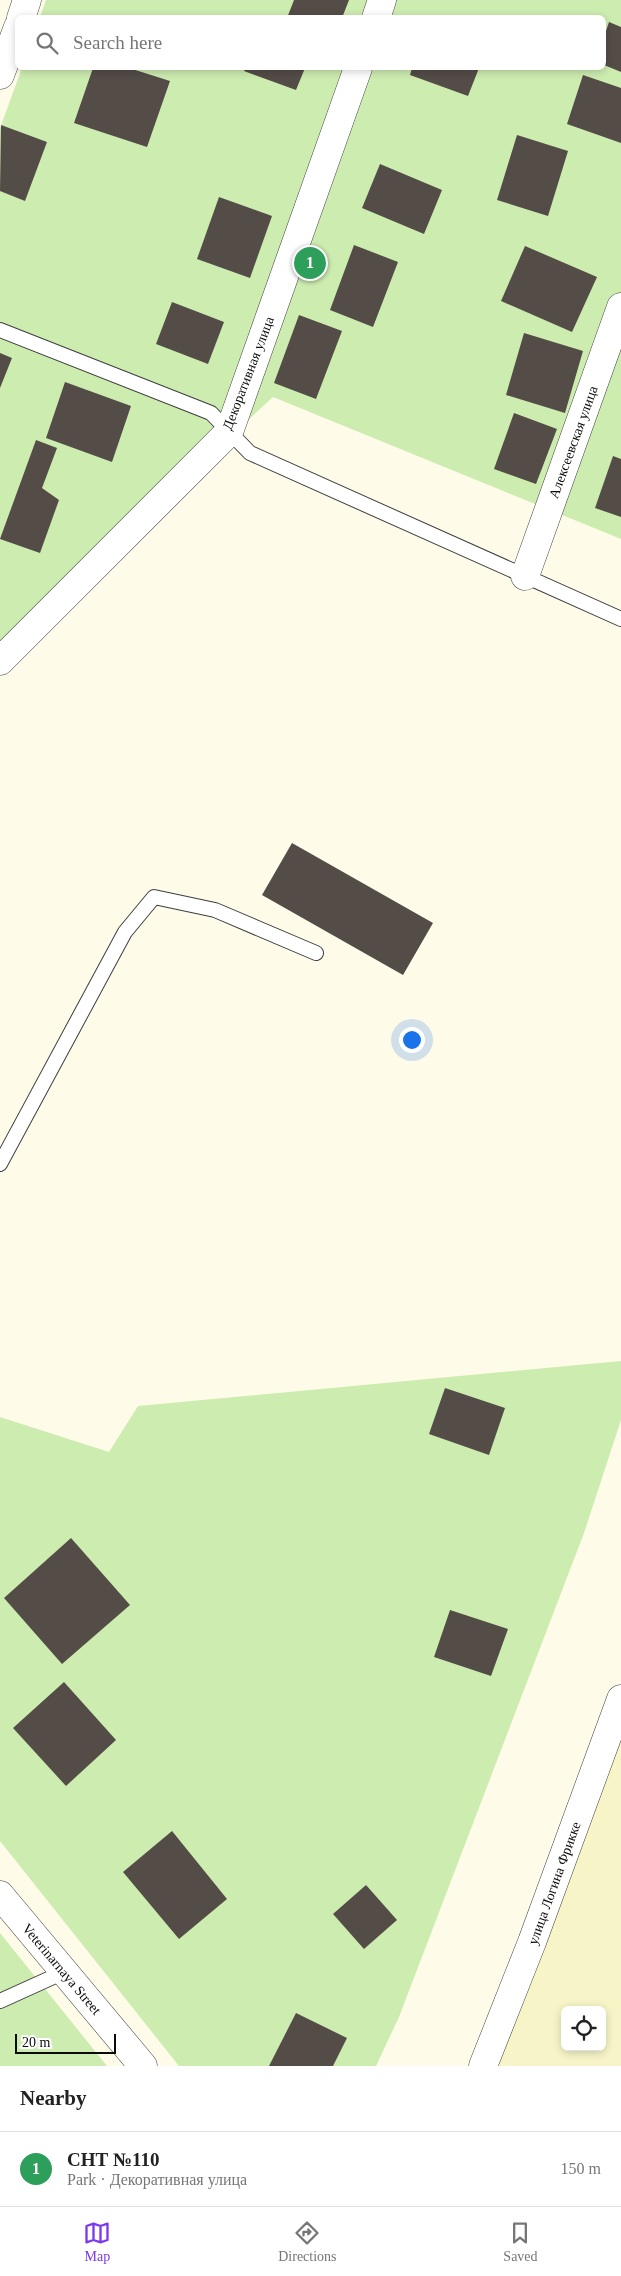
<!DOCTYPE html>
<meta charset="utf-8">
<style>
body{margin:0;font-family:"Times New Roman",serif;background:#f2f2f2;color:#222}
.controls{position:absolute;right:15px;bottom:15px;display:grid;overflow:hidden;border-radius:8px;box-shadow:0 2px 8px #0003}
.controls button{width:45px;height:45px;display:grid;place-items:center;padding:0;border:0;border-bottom:1px solid #e0e0e0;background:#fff;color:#222;font:25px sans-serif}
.scale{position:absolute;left:15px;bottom:12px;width:101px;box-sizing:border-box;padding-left:5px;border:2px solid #0b0b0b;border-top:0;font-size:14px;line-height:18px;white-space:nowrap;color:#0b0b0b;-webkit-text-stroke:4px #fff;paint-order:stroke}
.you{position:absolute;left:411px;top:1039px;width:18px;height:18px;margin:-12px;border:4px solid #fff;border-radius:50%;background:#1a73e8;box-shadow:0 0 0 8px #1a73e833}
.badge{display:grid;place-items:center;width:32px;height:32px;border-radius:50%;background:#7c3aed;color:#fff;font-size:16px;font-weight:700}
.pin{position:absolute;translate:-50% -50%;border:2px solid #fff;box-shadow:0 1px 5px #0006}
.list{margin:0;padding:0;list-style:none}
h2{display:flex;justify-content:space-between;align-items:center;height:65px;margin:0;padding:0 20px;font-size:21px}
h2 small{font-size:16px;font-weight:400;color:#767676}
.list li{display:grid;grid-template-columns:32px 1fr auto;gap:15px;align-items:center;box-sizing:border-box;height:75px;padding:0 20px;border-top:1px solid #e0e0e0}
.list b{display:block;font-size:19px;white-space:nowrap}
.list p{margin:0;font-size:16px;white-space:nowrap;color:#767676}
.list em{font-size:16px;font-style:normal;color:#767676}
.icon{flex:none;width:28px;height:28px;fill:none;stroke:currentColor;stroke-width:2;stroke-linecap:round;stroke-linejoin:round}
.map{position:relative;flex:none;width:621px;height:2066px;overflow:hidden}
.search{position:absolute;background:#fff;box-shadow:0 2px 8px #0003;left:15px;right:15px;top:15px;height:55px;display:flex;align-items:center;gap:12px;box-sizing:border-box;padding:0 18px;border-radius:8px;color:#767676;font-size:19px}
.sheet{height:140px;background:#fff}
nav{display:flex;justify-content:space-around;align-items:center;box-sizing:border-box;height:70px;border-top:1px solid #e0e0e0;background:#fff;font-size:14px;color:#767676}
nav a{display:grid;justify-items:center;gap:2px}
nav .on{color:#7c3aed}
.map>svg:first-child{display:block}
.farmland{fill:#f7f5c7;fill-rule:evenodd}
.green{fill:#cdecb0}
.building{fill:#544c47}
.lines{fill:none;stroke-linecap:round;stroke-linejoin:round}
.service-casing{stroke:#3e3e3e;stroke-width:16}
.minor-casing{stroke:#3e3e3e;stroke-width:29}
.service{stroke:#fff;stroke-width:14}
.minor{stroke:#fff;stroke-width:28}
.labels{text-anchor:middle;stroke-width:5;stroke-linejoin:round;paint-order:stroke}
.street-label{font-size:14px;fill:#0b0b0b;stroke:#fff}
</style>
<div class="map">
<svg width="621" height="2066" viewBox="0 0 621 2066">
<rect width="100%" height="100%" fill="#fffbe9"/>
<path class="farmland" d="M621,1733V2066H493ZM565,2010H602V2047H565Z"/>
<path class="green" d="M46,0H621V539L273,397L0,649V128L22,68H604V18L40,17Z
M621,1361V1420L584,1533L399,2017L376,2066H179L0,1841V1417L109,1452L138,1406Z
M0,1933L107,2066H0Z"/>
<path class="building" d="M294,0H349L342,18H287Z
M609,22L621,27V72L604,65V37Z
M93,68H129L170,81L147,147L74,123Z
M245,68H305L296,90L244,71Z
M412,68H479L468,96L410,75Z
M583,75L621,88V143L567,124Z
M1,125L47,142L25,201L0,191Z
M517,135L568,151L548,216L497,200Z
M380,164L442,190L424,234L362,208Z
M219,197L272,216L250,278L197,259Z
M354,245L398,262L373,327L330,310Z
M525,246L597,277L572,332L501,301Z
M172,302L224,322L208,364L156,344Z
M299,315L342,331L316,399L274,383Z
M524,333L583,351L565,413L506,395Z
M0,353L12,358L0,388Z
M65,382L131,406L112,462L46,438Z
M514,413L557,429L536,484L494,469Z
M36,440L57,448L42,488L59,500L40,553L0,539Z
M613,456L621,459V517L595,508Z
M292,843L433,923L403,975L262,895Z
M445,1388L505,1408L489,1455L429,1434Z
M71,1538L130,1605L62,1664L4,1598Z
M450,1610L508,1629L491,1676L434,1657Z
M64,1682L116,1740L66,1786L13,1728Z
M172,1831L227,1899L179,1939L123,1872Z
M366,1885L397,1920L364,1949L333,1914Z
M296,2013L347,2038L333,2066H269Z"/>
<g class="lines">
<g class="service-casing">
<path id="service" d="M0,330L211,413L250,453L621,619
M0,1164L125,932L154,897L215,910L316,953
M0,2001L64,1972"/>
</g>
<g class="minor-casing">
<path id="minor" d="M21,18L27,0
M376,18L382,0
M0,75L18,27
M525,576L621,307
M0,661L229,432L358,68
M0,1895L143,2066
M483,2066L532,1942L621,1699"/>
</g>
<use href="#service" class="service"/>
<use href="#minor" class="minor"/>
</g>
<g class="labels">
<g class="street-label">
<text transform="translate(248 373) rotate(-69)" y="5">Декоративная улица</text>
<text transform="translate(573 442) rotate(-70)" y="5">Алексеевская улица</text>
<text transform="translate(554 1883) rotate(-70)" y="5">улица Логина Фрикке</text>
<text transform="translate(62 1969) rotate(50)" y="5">Veterinarnaya Street</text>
</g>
</g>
</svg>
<div class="controls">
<button><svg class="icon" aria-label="locate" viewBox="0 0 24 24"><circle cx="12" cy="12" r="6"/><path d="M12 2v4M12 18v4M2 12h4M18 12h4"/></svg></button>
</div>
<div class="scale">20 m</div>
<div class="you"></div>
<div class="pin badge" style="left:310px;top:263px;background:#2e9e5b">1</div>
<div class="search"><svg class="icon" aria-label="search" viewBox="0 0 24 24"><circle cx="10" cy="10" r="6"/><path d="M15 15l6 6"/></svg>Search here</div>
</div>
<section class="sheet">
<h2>Nearby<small></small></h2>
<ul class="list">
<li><span class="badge" style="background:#2e9e5b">1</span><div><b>СНТ №110</b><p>Park · Декоративная улица</p></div><em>150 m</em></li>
</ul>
</section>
<nav>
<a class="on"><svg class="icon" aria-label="map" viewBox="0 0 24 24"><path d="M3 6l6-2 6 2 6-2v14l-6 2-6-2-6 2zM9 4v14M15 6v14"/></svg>Map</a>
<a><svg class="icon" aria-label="directions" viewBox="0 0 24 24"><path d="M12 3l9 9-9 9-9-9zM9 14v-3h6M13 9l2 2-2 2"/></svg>Directions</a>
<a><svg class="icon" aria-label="saved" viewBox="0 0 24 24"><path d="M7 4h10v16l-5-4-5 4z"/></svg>Saved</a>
</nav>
